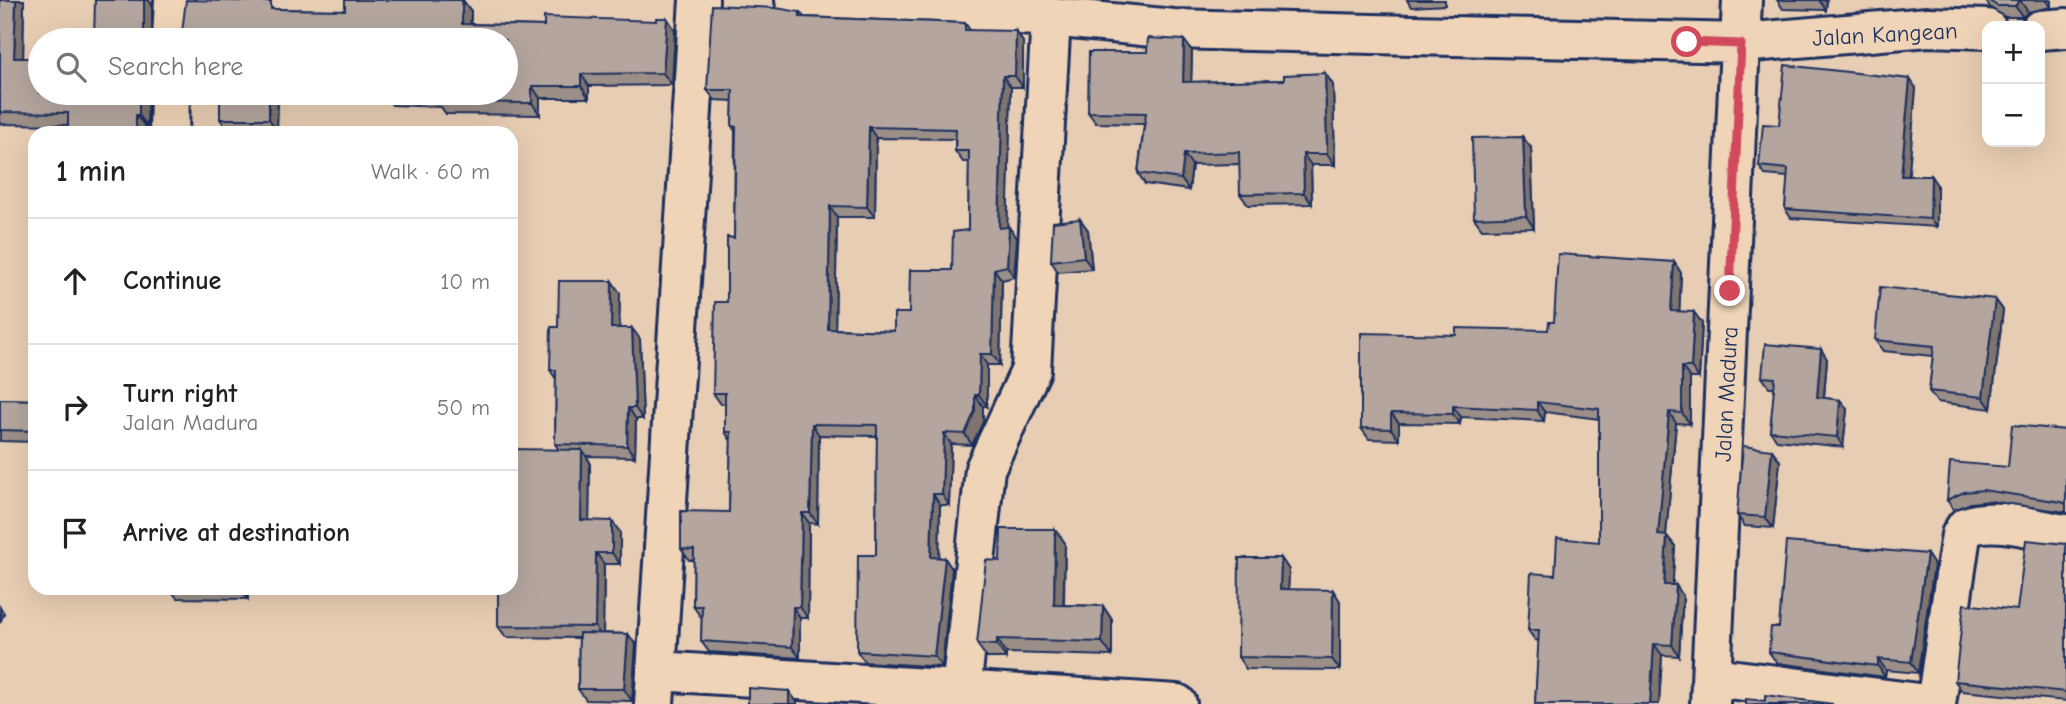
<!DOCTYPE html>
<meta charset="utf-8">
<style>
body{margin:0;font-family:"Comic Neue",sans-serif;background:#f6f6f6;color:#202124}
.controls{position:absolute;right:21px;top:21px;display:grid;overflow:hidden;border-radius:14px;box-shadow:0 7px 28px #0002}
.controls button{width:63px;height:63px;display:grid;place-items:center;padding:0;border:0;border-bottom:2px solid #e0e0e0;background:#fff;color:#202124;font:35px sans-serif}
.stop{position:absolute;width:21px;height:21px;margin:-16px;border:5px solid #d1495b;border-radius:50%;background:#fff}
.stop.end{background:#d1495b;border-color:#fff;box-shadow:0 2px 7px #0008}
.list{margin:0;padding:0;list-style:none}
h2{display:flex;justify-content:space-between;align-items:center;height:91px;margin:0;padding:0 28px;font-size:30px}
h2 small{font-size:23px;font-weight:400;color:#757577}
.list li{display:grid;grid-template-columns:46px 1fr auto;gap:21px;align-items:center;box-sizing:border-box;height:126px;padding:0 28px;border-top:2px solid #e0e0e0}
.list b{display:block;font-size:26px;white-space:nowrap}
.list p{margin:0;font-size:23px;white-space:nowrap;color:#757577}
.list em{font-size:23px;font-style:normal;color:#757577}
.icon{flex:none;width:38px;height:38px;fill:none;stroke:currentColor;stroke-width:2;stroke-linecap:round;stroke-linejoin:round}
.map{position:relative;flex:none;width:2066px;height:704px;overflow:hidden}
.search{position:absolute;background:#fff;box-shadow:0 7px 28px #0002;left:28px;top:28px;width:490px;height:77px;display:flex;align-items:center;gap:18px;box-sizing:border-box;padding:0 24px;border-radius:38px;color:#757577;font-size:26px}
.panel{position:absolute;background:#fff;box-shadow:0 7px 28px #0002;left:28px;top:126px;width:490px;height:469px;border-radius:21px}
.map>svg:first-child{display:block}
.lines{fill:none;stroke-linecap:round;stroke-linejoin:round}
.minor-casing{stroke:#1b2f5e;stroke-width:44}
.minor{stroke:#f0d4b7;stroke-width:38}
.wall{fill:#9b8f88;stroke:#1b2f5e;stroke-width:2;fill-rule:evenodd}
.shaded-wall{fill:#7e746f;stroke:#1b2f5e;stroke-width:2}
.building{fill:#b4a69e;stroke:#1b2f5e;stroke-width:2;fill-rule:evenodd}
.route{stroke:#d1495b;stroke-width:9}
.labels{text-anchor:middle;stroke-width:6;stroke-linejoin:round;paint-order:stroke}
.street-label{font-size:23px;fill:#1b2f5e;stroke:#f0d4b7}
</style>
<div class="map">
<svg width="2066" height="704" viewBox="0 0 2066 704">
<rect width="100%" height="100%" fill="#e7cdb3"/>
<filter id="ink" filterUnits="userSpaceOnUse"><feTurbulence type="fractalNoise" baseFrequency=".0143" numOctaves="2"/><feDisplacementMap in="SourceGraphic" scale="14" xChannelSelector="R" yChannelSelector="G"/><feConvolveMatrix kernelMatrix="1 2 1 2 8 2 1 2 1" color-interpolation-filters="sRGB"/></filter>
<g filter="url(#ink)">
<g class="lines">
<g class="minor-casing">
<path id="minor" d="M795,0L1051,17L1173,29L1741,43L1928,27L1987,29
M2040,30L2066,28
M172,40L174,0
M169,133L170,93
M658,671L1177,704
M1713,677L1926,704
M961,691L985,469L1031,370L1051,17
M654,704L699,0
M1710,704L1742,0
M1936,704L1961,535L1966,527C1994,515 2036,530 2066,534"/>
</g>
<use href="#minor" class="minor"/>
</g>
<path class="wall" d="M0,0H24L23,58L40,93H148L147,126H145V133H68V125L0,124Z
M345,0H463L471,11V24L544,26L656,21L667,18L675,30L672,85L589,86V98H540V115L446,114L441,107L392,105L385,96L352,95L350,93H506L224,1L275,9L345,10Z
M1407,0H1445V5L1411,7Z
M1777,0H1827L1826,10L1783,9Z
M1985,0H2051V7L2028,12L2023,17H2005L1991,8Z
M800,12L804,17L965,23L970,30L1023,42V87H1011L1007,227L1017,238L1014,277L1002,280L1000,365H987V406H983V422L972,445L951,444L949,505H940L939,558L952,569L942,667L865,662L857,651L876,555L877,436L819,435L818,524L809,523L808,618H800V658L709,652L701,641L702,617L700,616L693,606L694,560H689L681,549L729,512L731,441L725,432V404H721L713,393L727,302L734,238L735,131L732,126L733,101L715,100L707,90ZM876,138L955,139V151L963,162H969L968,230L952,270L909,313L894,331L835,329L837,217H875Z
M1184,40L1192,51L1191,82L1284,80L1325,73L1333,85L1335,165H1311L1312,204L1248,205L1240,194V164L1192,165L1189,190L1145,184L1138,173L1144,124L1096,123L1088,112L1147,52Z
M1916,88L1908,176L1937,185V227L1791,218L1785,209L1788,177L1765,175L1759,166Z
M220,93H278L277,131L228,130L220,119Z
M1531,148L1534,228L1482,229L1474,218Z
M1080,219L1088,230L1092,269L1058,272L1051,261Z
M1674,262L1681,273L1679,311L1702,323L1699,378H1690V424L1676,423L1666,535L1675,546L1672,585L1683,596L1679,656L1662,655L1659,704H1535L1539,641L1535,640L1528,630L1555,575L1599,542V419L1545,412L1544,421L1461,417L1460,424L1399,423V440L1369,439L1361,428L1456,335L1548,330L1554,322Z
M620,293L619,328L640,339L643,419H636L635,457L586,456L590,462L589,521L620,532V564H604L603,633L628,634L636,645L632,701L586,700L578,689L579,638L506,637L498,626L559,450L555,444L556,379L550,370L558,327Z
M1995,299L2003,310L1991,409L1937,402L1929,391L1933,356L1883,351L1875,340Z
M1827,359L1824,398L1840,400L1847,409L1843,447L1777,440L1770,431L1775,387H1769L1762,377Z
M0,399L35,400V442L0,441Z
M2066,430V512L1990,501L1971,503L1954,510L1947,500L2008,467Z
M1772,450L1780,461L1773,528L1745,526L1737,515Z
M1055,529L1065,543L1064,605L1103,606L1112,620V656L1006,653V658H987L977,644L1000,561Z
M2066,544V701L1962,691L1955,681L2017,610Z
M1281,558L1289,570L1288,589L1340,601V670L1246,669L1238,657Z
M1934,565L1918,673L1886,670L1885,677L1777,663L1769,652L1779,627Z
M169,588H248V599L177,598Z"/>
<path class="shaded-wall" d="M16,0H24L23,70L14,58Z
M144,0H149L152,5V40H146L144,37Z
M462,0L471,11L470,36L462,24Z
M1819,0H1827L1826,10Z
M2020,0L2028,12L2023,17L2015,6Z
M2046,0H2051V7Z
M667,18L675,30L672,85L663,73Z
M1016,31L1023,42V87L1015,76Z
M1184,40L1192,51L1191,93L1183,82Z
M1325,73L1333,85L1335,165L1327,154Z
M581,74L589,86V98L581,86Z
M1003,76L1011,87L1007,239L999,228Z
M1910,79L1916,88L1908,184L1901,176Z
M532,86L540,98V115L532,103Z
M139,93H148L147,126L139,115Z
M269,93H278L277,131L269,119Z
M136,115L145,126V133H136Z
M869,127L876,138L875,217L867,207Z
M1523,137L1531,148L1534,228L1526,216Z
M1184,154L1192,165L1189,190L1181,179Z
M1303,154L1311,165L1312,204L1304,193Z
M1931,176L1937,185V227L1930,219Z
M830,206L837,217L835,340L828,329Z
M1080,219L1088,230L1092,269L1084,257Z
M1009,227L1017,238L1014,277L1007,266Z
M1674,262L1681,273L1679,322L1671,311Z
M994,269L1002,280L1000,365L992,354Z
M612,281L620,293L619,339L611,328Z
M1995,299L2003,310L1991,409L1983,397Z
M1694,312L1702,323L1699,378L1691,367Z
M632,328L640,339L643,419L635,408Z
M1821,349L1827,359L1823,407L1817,397Z
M980,354L987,365V406L979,395Z
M1682,367L1690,378V424L1682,413Z
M975,395L983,406V422L972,445L965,434Z
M1840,400L1847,409L1843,447L1837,437Z
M1537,402L1545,412L1544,421L1537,410Z
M1453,406L1461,417L1460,424L1453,414Z
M628,408L636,419L635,457L627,446Z
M1669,412L1676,423L1665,546L1658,535Z
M1391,413L1399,423V440L1391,429Z
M812,424L819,435L818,524L810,513Z
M944,433L951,444L949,505L942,494Z
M582,450L590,462L589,532L581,520Z
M1772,450L1780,461L1773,528L1765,517Z
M933,494L940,505L939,568L931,557Z
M802,513L809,523L808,618L800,607Z
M612,521L620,532V564L612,553Z
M1055,529L1065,543L1063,619L1054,605Z
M1667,536L1675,546L1672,595L1664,585Z
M596,553L604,564L603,638L595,627Z
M1927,554L1934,565L1918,673L1911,662Z
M945,558L952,569L942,667L934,656Z
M1281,558L1289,570L1288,600L1280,589Z
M1676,585L1683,596L1679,656L1672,645Z
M240,588H248V599Z
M1333,590L1340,601V670L1332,659Z
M1103,606L1112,620V656L1102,642Z
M0,607L4,613L0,623Z
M793,607L800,618V658L792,647Z
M628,634L636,645L632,701L624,689Z
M997,639L1006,653V658L997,645Z
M1654,644L1662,655L1659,704H1650Z
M1878,659L1886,670L1885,677L1878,666Z
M789,691L797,702V704H789Z"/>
<path class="building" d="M0,0H16L14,58H40V93H139V115H136V133H68V113L0,112Z
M95,0H144V37L146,40H94Z
M186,0L271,2V9L345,10V0H462V24L544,26V17L656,21V18H667L663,73L581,74V86H532V103L437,102V95L383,93H506V40H181Z
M1988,0H2022H2020L2015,6H1997Z
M712,5L776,8L800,12V17L965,23V30L1016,31L1015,76H1003L999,228L1009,227L1007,266L994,269L992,354H980L979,395H975V411L965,434L944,433L942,494H933L931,557L945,558L934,656L857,651L858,555H876L877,425L812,424L810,513H802L800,607H793L792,647L701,641L702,606H693L694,550L681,549V511L729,512L731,432H725V393H713L715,302H727V237L734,238L736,127L732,126L733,90H707ZM869,127L956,129L955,151H969L968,230L953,232L952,270H910L909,313H894V331L828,329L830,206L867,207Z
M1148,38L1184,40L1183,82L1284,80V75L1325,73L1327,154H1303L1304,193L1240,194L1239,152L1184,154L1181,179L1138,173L1146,113L1088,112L1089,52H1147Z
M1785,65L1910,79L1901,176H1931L1930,219L1785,209L1788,169L1759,166L1763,124L1779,125Z
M220,93H269V119H220Z
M1523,137L1526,216L1474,218L1472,138Z
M1080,219L1084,257L1051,261L1053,222Z
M1558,254L1674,262L1671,311L1694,312L1691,367H1682V413L1669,412L1658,535L1667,536L1664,585H1676L1672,645L1654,644L1650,704H1535L1539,630H1528L1531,573L1555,575L1557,538L1599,542V409L1537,402V410L1453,406V414L1391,413V429L1361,428V333L1456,335V328L1548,330L1549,322H1554Z
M559,281H612L611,328H632L635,408H628L627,446L555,444L556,370H550L551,327H558Z
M1880,287L1995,299L1983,397L1929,391L1934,346L1875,340Z
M1765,344L1821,349L1817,397L1840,400L1837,437L1770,431L1775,378L1762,377Z
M0,399L35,400V431L0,430Z
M2012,425L2066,430V504L2062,502L1983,490L1964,492L1947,500L1950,462L2008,467Z
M1743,446L1772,450L1765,517L1737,515Z
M511,449L582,450L581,520L612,521V553H596L595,627L498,626V588H511Z
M1001,529H1055L1054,605L1103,606L1102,642L997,639V645L977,644L986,560L1000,561Z
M2026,540L2066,544V692L1955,681L1964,604L2017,610Z
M1786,542L1927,554L1911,662L1878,659V666L1769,652L1771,627H1779Z
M1239,558H1281L1280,589L1333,590L1332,659L1238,657Z
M579,633L628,634L624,689H578Z
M748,688L789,691V704H748Z
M1765,695L1833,704H1746V699L1765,701Z"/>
</g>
<g class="lines" filter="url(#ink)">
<path class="route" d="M1687,42L1741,44L1730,291"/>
</g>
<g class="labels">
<g class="street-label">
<text transform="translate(1885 34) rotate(-3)" y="8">Jalan Kangean</text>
<text transform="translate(1726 394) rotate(-87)" y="8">Jalan Madura</text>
</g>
</g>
</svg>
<div class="controls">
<button>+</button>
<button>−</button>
</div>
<div class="stop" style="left:1687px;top:42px"></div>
<div class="stop end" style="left:1730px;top:291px"></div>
<div class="search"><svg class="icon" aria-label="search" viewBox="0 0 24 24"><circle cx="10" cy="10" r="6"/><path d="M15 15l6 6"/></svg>Search here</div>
<section class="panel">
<h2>1 min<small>Walk · 60 m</small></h2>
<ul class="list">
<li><svg class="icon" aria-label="ahead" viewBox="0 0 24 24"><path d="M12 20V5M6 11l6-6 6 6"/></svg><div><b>Continue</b></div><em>10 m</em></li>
<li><svg class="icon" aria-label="right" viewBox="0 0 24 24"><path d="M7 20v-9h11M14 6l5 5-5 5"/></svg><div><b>Turn right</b><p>Jalan Madura</p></div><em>50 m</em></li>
<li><svg class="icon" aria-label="arrive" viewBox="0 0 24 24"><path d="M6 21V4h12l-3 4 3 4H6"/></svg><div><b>Arrive at destination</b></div></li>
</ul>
</section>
</div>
